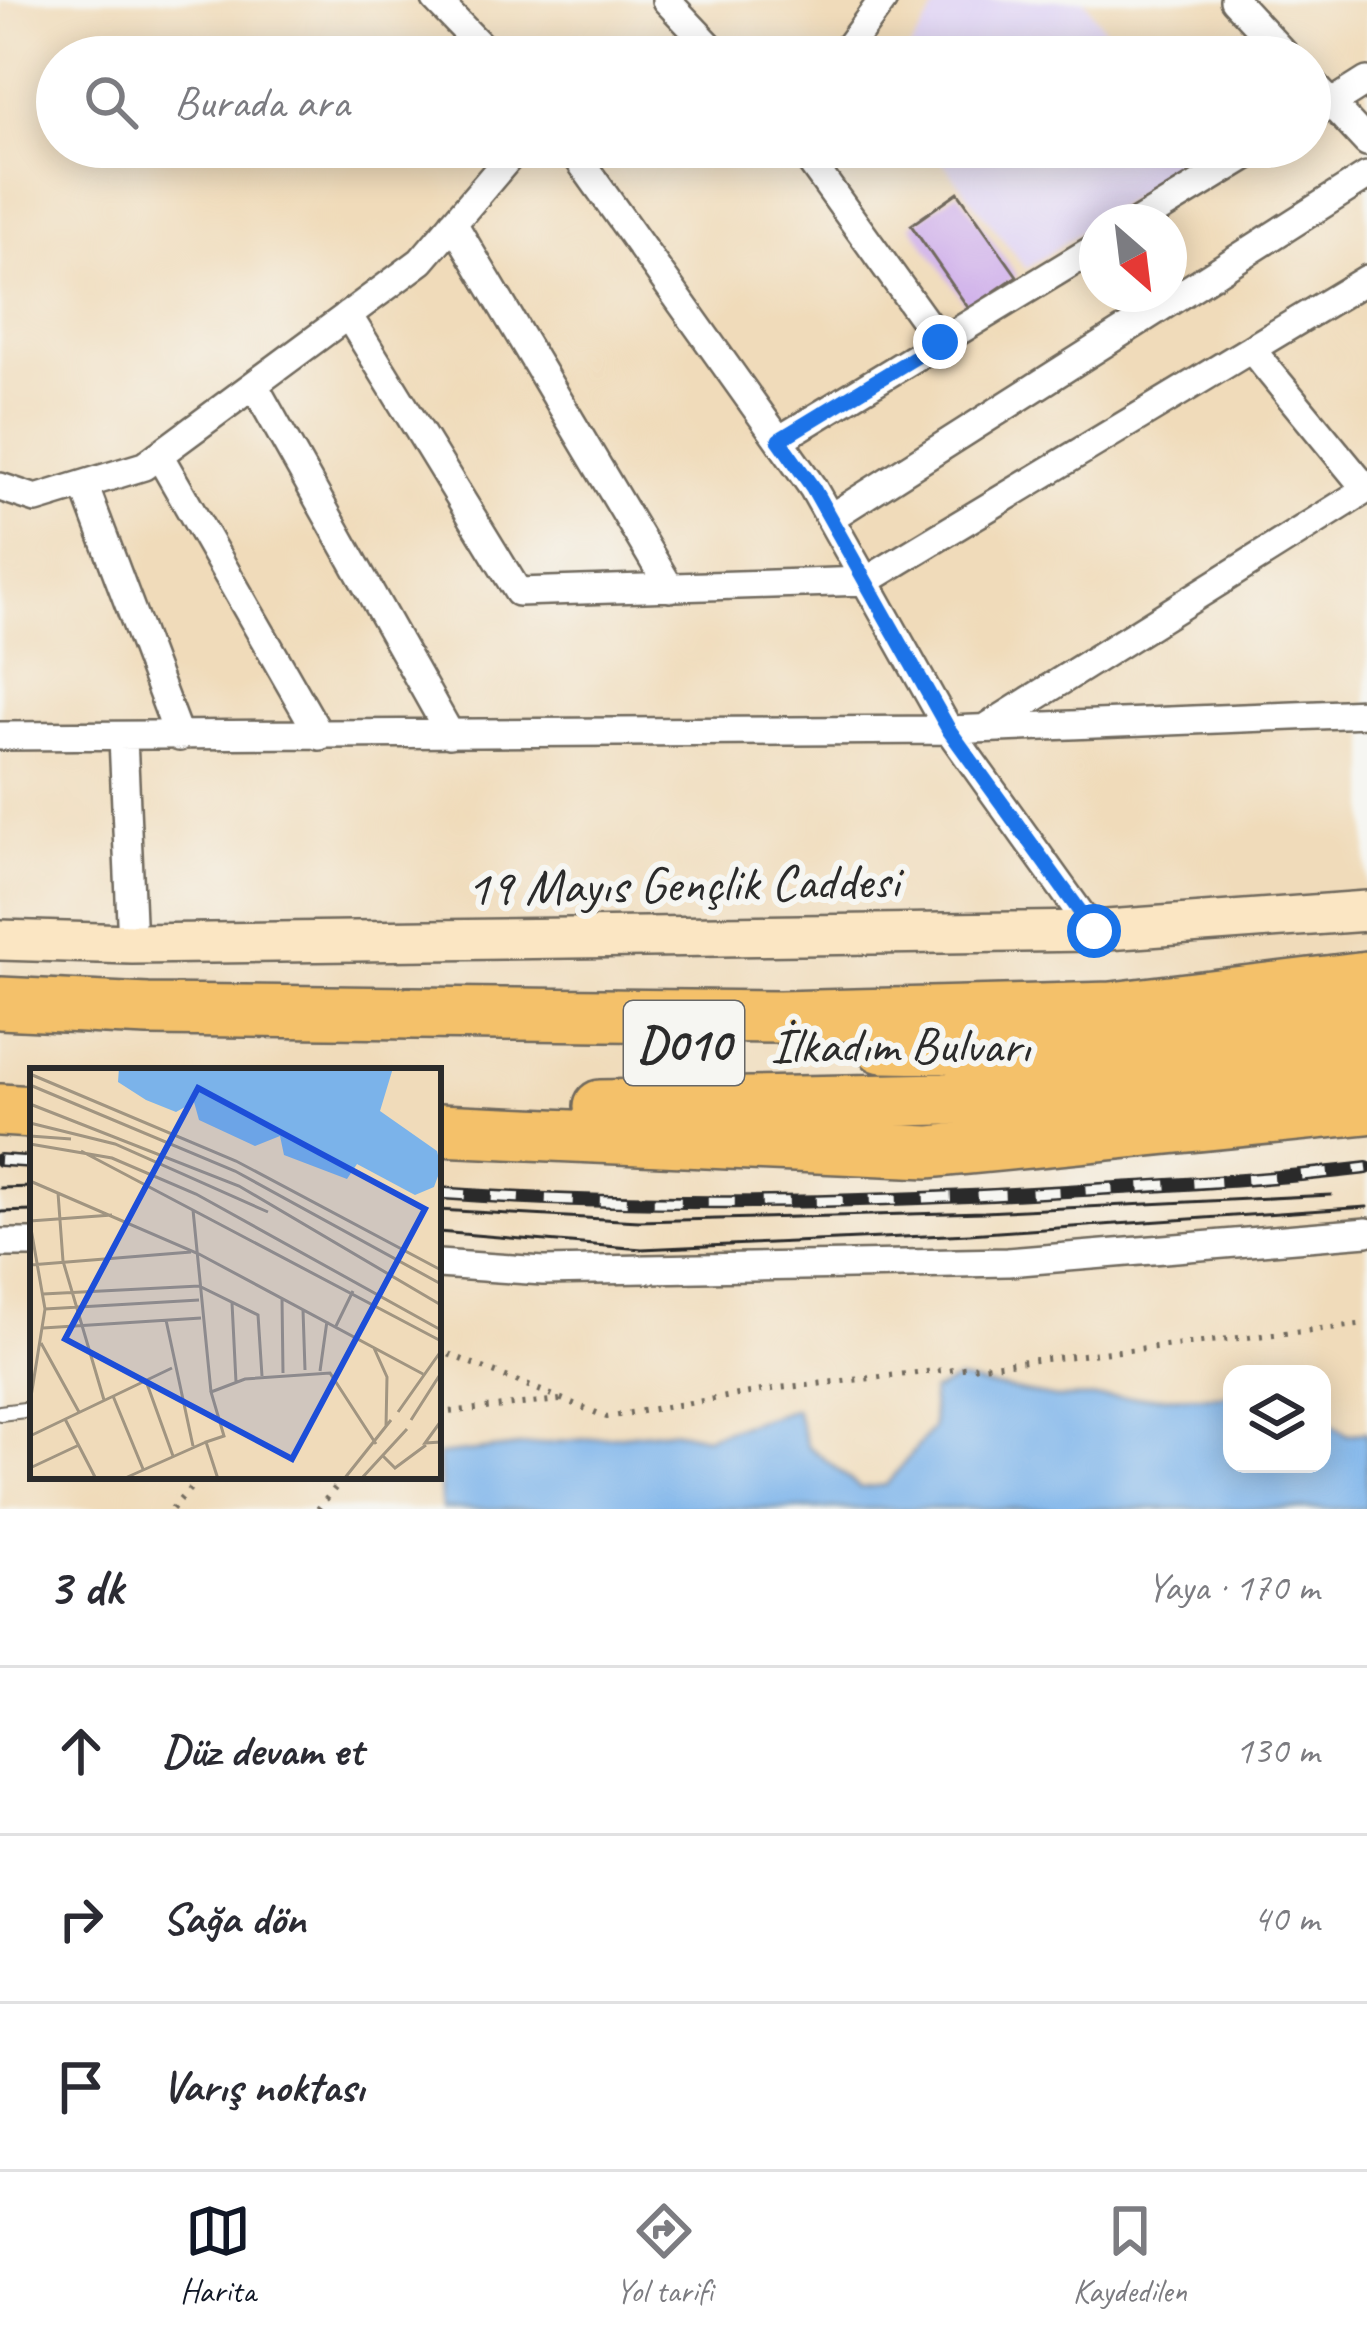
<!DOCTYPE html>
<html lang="tr">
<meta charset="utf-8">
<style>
body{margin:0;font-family:Caveat,sans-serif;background:#f2f2f3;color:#2b2b33}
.controls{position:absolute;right:36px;bottom:36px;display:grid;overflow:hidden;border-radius:24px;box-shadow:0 6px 30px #0003}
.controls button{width:108px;height:108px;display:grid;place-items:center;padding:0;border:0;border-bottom:3px solid #e1e1e2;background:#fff;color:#2b2b33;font:60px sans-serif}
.compass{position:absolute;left:1079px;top:204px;width:108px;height:108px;border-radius:50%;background:#fff;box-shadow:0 6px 30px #0003;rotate:152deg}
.stop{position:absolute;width:36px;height:36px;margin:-27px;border:9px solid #1a73e8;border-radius:50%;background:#fff}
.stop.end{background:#1a73e8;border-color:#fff;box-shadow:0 3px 12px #0008}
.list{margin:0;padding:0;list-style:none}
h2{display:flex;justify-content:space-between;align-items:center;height:156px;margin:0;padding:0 48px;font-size:51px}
h2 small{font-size:39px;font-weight:400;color:#7c7c81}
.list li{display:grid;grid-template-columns:78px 1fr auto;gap:36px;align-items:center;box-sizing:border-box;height:168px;padding:0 48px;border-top:3px solid #e1e1e2}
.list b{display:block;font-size:45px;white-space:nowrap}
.list em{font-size:39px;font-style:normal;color:#7c7c81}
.icon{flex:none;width:66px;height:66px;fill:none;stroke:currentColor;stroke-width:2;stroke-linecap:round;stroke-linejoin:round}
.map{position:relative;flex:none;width:1367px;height:1509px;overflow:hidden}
.search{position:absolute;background:#fff;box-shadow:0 6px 30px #0003;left:36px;right:36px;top:36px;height:132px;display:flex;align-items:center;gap:30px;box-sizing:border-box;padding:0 42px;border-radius:66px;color:#7c7c81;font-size:45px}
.sheet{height:660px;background:#fff}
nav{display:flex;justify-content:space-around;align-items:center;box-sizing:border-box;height:168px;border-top:3px solid #e1e1e2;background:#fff;font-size:33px;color:#7c7c81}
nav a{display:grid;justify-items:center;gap:6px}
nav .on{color:#111827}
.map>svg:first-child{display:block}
.built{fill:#e0d4f4}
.water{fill:#7bb3ea;stroke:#536f8a;stroke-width:3}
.building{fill:#cfafea}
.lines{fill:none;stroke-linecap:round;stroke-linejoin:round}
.lane-casing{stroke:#70695d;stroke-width:18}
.street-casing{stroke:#70695d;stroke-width:32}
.secondary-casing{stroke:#70695d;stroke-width:44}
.highway-casing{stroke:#70695d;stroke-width:56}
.path{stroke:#70695d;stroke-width:6;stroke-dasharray:3 9;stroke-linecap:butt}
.lane{stroke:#fff;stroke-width:14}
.street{stroke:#fff;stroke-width:27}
.secondary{stroke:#fbe6c3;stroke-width:39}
.highway{stroke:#f4c16a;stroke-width:51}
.tram{stroke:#2b2b2b;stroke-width:3}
.rail-casing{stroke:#2b2b2b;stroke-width:14}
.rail{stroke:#f6f6f2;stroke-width:9;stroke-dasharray:27;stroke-linecap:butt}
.route{stroke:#1a73e8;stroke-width:15}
.labels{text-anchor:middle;stroke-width:12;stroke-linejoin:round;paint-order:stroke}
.shield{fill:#f6f6f2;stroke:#686867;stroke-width:3}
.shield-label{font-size:48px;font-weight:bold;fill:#2b2b2b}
.street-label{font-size:51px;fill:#2b2b2b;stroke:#f6f6f2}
.inset-road{fill:none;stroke:#a19581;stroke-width:3}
.view{fill:#1d4ed8;fill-opacity:0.15;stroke:#1d4ed8;stroke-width:6}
.inset-edge{fill:none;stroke:#2b2b2b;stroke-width:6}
</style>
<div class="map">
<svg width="1367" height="1509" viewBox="0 0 1367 1509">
<rect width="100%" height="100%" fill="#f6f6f2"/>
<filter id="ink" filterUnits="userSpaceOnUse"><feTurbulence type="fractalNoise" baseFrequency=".00833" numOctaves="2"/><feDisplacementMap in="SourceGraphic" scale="24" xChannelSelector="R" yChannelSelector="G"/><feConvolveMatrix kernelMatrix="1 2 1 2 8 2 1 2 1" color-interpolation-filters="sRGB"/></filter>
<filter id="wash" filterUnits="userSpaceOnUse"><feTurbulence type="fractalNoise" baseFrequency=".004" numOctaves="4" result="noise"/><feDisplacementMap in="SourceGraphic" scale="48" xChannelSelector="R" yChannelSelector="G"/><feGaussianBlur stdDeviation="2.7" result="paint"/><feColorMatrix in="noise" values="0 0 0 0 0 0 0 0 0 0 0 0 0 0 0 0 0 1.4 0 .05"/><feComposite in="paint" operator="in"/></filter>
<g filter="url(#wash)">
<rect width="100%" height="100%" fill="#f0dbba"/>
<path class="built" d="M941,0H1084L1125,57H905Z
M931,147H1188L1194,155L1026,269Z"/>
<path class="water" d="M957,1380L1056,1398L1223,1396L1232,1392V1464H1322V1418L1347,1435L1367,1432V1509H442L438,1455L671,1430L705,1437L795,1409L807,1445L860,1488L886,1485L933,1428L932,1392Z"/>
<g id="blocks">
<path class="building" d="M958,192L1017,276L969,309L911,225Z"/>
</g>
</g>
<g filter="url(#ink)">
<use href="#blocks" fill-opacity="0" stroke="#70695d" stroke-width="3"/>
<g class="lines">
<g class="lane-casing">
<path id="lane" d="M0,1413L33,1409"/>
</g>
<g class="street-casing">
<path id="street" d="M436,0L491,57
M666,0L720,57
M1234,0L1287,57
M841,57L883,0
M1310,81L1367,142
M1310,117L1367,81
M570,147L813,488L949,730L1093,931
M800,147L940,342
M1138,222L1261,147
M453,223L670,588
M348,315L518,592L866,581L1367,279
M1251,349L1367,490
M254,385L450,734
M779,440L1097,247
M159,455L320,736
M84,485L179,737
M0,487L36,499L144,466L421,261L518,147
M830,518L1367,176
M989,726L1367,489
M0,736L949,730L1367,713
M123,738L132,944
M0,1243H33
M438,1264L543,1271L1008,1262L1367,1232"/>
</g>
<g class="secondary-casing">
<path id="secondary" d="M0,940L132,944L1093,931L1367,911"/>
</g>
<g class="highway-casing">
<path id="highway" d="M0,1003L148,1010L780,1017L1112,1008L1367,977
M882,1047C1043,1050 1207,1040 1367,1023
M600,1106L945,1099L1367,1063
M0,1110L33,1112
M438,1130L929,1152L1367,1108"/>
</g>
<path class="path" d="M438,1350L607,1417L779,1388L1367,1324
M438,1413L560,1400
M172,1509L201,1476
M318,1509L345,1476"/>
<use href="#lane" class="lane"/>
<use href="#street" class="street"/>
<use href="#secondary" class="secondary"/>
<use href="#highway" class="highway"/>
<path class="tram" d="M0,1188L33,1187
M438,1210L639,1221L984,1212L1331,1195
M0,1212L33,1211
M438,1232L642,1249L969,1234L1367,1207"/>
<g class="rail-casing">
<path id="rail" d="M0,1160L33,1162
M438,1193C646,1208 858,1203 1067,1191C1167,1185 1267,1180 1367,1168"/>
</g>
<use href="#rail" class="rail"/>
</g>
</g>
<g class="lines" filter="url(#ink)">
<path class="route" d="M940,342L779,440L813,488L949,730L1094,931"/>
</g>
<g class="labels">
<rect class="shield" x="624" y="1001" width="120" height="84" rx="9"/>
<g class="shield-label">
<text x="684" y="1060">D010</text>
</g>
<g class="street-label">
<text transform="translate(683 883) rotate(-1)" y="18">19 Mayıs Gençlik Caddesi</text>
<text x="900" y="1062">İlkadım Bulvarı</text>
</g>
</g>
<g transform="translate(30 1068)">
<rect width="411" height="411" fill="#f0dbba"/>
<path d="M89,0H363L350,43L407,83L411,100L404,119L385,127L327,96L317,111L254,87L250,68L225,78L169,52L164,34L146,44L116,32L88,14Z" fill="#7bb3ea"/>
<path class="inset-road" d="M0,6L206,93L411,202M0,17L205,103L411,216M0,36L209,118L411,237M0,55L85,76L238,144M0,68L41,71M0,76L82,90L166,126L411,262M51,83L411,273M0,113L169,186L393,306M28,125L33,193L74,332M163,142L181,324M0,153L82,147M0,155L15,241L0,335M0,197L161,184M13,226L169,218L228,247L232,308M252,230L253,305M202,235L206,314M15,241L169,232M273,242L275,302M136,252L163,378M306,258L323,223M13,260L171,250M11,275L49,344M344,280L357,309L356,359M290,303L297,253M116,313L143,388M83,328L113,401M368,344L411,283M35,351L66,411M381,352L411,305M411,353L395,375L411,374M0,368L142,300M352,387L365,400L396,377M0,400L49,377M93,411L176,374M188,411L176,374L194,368L181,324L215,311L300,305L346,376M314,411L361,352M331,411L377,361"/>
<path class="view" d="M168,20L395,141L262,391L35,271Z"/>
<rect width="411" height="411" class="inset-edge"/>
</g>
</svg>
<div class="controls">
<button><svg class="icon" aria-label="layers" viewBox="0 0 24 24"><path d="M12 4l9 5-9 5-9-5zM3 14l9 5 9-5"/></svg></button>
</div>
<svg class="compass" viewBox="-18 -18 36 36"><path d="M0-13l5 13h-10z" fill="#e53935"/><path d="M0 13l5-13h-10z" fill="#7c7c81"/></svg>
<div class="stop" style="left:1094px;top:931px"></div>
<div class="stop end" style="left:940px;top:342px"></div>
<div class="search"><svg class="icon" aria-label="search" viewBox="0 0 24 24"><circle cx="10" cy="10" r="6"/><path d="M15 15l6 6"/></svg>Burada ara</div>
</div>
<section class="sheet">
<h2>3 dk<small>Yaya · 170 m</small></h2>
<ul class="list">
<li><svg class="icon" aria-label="ahead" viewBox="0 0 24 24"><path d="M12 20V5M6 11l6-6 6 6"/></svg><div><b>Düz devam et</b></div><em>130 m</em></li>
<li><svg class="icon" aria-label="right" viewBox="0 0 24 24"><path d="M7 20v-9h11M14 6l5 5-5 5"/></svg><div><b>Sağa dön</b></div><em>40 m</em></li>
<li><svg class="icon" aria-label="arrive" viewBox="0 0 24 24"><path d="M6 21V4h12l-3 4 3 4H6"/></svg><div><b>Varış noktası</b></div></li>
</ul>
</section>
<nav>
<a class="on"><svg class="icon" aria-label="map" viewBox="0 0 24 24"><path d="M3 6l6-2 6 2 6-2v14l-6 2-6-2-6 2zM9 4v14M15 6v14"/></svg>Harita</a>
<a><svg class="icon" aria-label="directions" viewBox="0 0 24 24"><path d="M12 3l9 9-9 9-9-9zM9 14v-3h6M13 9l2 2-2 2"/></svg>Yol tarifi</a>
<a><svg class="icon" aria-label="saved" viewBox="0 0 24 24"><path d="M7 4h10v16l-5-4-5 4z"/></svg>Kaydedilen</a>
</nav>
